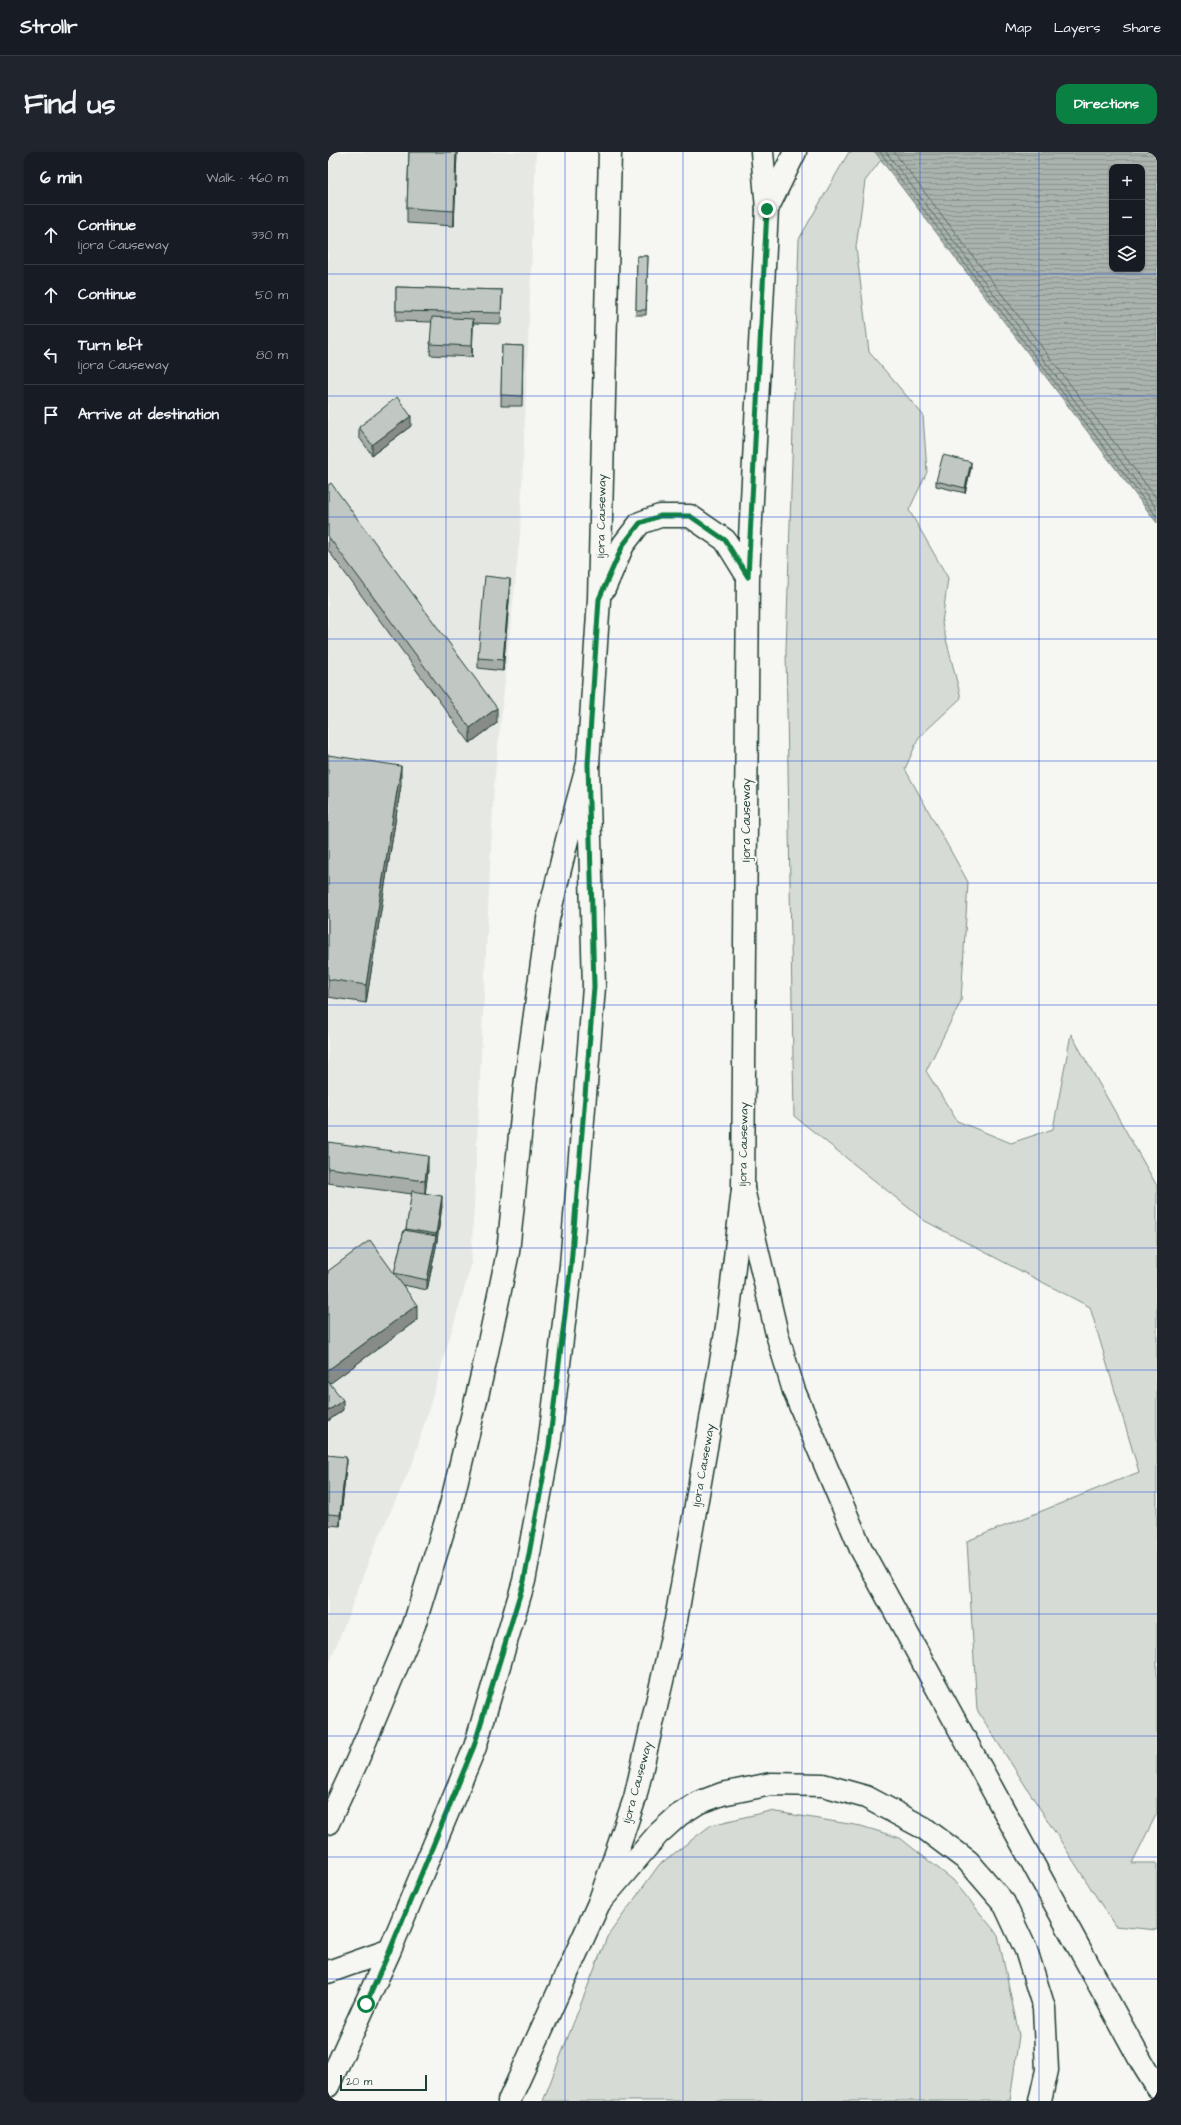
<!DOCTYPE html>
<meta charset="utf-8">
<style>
body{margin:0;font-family:"Architects Daughter",sans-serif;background:#20242c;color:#f1f3f6}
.controls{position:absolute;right:12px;top:12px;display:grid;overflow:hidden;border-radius:8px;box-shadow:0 1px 3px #0004}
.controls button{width:36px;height:36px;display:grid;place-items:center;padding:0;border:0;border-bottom:1px solid #363941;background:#171b24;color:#f1f3f6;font:20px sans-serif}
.scale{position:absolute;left:12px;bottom:10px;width:87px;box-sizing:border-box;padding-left:4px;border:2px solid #1f3d34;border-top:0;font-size:11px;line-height:14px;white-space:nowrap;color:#1f3d34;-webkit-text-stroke:3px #f6f6f2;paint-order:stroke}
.stop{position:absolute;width:12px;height:12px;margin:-9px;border:3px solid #0b8043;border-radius:50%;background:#fff}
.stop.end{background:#0b8043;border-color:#fff;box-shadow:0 1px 4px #0008}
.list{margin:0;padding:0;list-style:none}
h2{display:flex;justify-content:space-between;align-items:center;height:52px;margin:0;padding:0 16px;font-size:17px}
h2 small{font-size:13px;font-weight:400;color:#9ea1a6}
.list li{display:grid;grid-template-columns:26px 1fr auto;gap:12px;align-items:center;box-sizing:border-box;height:60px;padding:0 16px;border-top:1px solid #363941}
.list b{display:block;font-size:15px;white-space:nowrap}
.list p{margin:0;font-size:13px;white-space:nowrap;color:#9ea1a6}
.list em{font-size:13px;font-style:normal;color:#9ea1a6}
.icon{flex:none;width:22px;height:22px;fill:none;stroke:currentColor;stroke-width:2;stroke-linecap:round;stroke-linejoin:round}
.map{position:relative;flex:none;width:829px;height:1949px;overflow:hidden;border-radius:12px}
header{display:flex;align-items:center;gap:24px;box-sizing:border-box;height:56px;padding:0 20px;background:#171b24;border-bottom:1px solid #363941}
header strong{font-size:19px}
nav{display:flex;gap:22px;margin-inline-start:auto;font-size:14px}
.intro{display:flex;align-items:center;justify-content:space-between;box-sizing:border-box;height:96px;padding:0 24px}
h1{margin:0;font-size:28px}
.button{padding:10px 18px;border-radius:12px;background:#0b8043;color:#fff;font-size:14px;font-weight:700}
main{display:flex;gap:24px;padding:0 24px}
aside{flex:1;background:#171b24;border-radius:12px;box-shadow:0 1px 3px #0004}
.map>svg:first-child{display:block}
.built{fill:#e6e8e4}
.grass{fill:#d6dbd6;stroke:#7a8c85}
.water{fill:url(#water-rules);stroke:#72847d;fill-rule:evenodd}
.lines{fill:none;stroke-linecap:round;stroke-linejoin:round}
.shore{stroke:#576c65;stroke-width:1}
.minor-casing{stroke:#1f3d34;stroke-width:25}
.major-casing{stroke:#1f3d34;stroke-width:25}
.highway-casing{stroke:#1f3d34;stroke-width:25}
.minor{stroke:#f6f6f2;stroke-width:22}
.major{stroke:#f6f6f2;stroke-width:22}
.highway{stroke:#f6f6f2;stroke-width:22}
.wall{fill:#a6aca8;stroke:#1f3d34}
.shaded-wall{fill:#878c88;stroke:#1f3d34}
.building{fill:#c1c8c3;stroke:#1f3d34}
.route{stroke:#0b8043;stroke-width:5}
.grid{fill:none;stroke:#1d4ed8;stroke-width:1;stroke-opacity:0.55}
.labels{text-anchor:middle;stroke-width:4;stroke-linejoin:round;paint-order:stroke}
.street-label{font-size:12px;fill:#1f3d34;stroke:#f6f6f2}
</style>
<header>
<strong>Strollr</strong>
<nav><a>Map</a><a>Layers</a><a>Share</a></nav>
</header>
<div class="intro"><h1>Find us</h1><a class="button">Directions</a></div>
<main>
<aside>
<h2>6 min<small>Walk · 460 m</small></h2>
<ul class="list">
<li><svg class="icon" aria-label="ahead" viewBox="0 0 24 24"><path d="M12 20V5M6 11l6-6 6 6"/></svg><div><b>Continue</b><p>Ijora Causeway</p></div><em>330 m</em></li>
<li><svg class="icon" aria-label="ahead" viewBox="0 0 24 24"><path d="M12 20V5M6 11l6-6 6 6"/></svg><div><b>Continue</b></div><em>50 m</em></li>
<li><svg class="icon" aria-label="left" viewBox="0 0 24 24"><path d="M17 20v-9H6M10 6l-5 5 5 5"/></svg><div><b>Turn left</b><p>Ijora Causeway</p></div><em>80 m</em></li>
<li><svg class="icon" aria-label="arrive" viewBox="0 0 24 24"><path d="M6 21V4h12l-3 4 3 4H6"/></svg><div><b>Arrive at destination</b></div></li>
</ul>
</aside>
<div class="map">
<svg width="829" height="1949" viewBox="0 0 829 1949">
<defs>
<pattern id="water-rules" width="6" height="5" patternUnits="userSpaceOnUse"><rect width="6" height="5" fill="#aab3ae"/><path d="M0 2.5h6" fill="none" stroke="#8a938e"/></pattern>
</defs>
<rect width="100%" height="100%" fill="#f6f6f2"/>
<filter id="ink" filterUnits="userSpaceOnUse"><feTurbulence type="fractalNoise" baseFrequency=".025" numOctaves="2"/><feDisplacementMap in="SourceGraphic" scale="8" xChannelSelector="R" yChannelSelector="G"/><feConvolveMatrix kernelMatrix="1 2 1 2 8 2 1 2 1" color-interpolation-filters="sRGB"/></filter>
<g filter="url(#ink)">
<path class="built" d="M0,0H208L192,383L166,633L143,1114L85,1310L45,1398L0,1515Z"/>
<path class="grass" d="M521,0H559L537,29L528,95L541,200L595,263L599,320L581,358L620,426L614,471L633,546L591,585L577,617L640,730L633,849L598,919L629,969L683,991L725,977L743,882L829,1034V1661L804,1711H829V1778L787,1774L649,1558L639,1389L811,1320L762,1155L597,1069L466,964L458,499L471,87Z
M442,1659L533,1674L572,1686L625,1728L670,1783L691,1883L682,1949H215L279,1785L331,1713L383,1673Z"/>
<path class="water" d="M547,0H829V371ZM784,15H814V117H784Z"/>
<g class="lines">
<path class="shore" d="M552,0L829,365
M558,0L829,357
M566,0L829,347"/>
<g class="minor-casing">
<path id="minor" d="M439,57L467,0"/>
</g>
<g class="major-casing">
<path id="major" d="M276,437L295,393L312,371L332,364H362L397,388L420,425
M0,1820L62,1798
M0,1934L62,1798L147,1595L196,1429L221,1294L243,1113L266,835L260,612L271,447L282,0
M181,1949L271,1751L307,1646L348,1468L399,1175L415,1037L420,425L439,57L434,0"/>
</g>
<g class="highway-casing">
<path id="highway" d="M415,1037L449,1182L466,1239L533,1397L814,1911L829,1935
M0,1671L29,1609L86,1473L123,1353L155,1219L180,1100L197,935L220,767L239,688L260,612
M271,1751L330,1682L351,1663L370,1651L394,1642L443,1632L495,1633L538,1645L596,1676L640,1709L676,1751L698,1798L716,1856L719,1918L712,1949"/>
</g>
<use href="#minor" class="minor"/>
<use href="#major" class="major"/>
<use href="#highway" class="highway"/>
</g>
<path class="wall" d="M81,0H129L126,74L79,71V56Z
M309,104H320L318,163H308Z
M68,135L174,138L173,172L145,171L144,205L102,203L104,170L68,169Z
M174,193L195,194L194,254H173Z
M83,274L44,303L31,285V275Z
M643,316L637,341L608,334V329Z
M0,333L169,571L142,591L0,398Z
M182,437L175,519L150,516V506Z
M0,603L73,633L38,851L0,845Z
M0,990L100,1018L97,1041L114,1054L108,1095L99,1138L75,1133L89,1168L2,1231L15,1258L0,1269V1119L66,1122L76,1078H78L84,1042L0,1031Z
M0,1303L18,1315L12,1374L0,1373Z"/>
<path class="shaded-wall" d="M128,0H129L126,74V59Z
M145,167V178L144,205V194Z
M83,264V274L44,303V293Z
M643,310V316L637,341V336Z
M182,427V437L175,519V508Z
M169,556V571L142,591V576Z
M73,614V633L38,851V833Z
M100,1004V1018L97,1044V1029Z
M114,1044V1054L108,1095L99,1138V1128L108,1084Z
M89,1153V1168L0,1233V1218Z
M15,1248V1258L0,1269V1259Z
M18,1305V1315L12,1374V1363Z"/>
<path class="building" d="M81,0H128L126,59L79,56Z
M309,104H320L318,158H308Z
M68,135L174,138L173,161L68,159Z
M104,165L145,167L144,194L102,192Z
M174,193L195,194L194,244L173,243Z
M69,245L83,264L44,293L31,275Z
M615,303L643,310L637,336L608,329Z
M3,331L169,556L142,576L0,384V333Z
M157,424L182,427L175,508L150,506Z
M0,603L73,614L38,833L0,827Z
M0,990L100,1004L97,1029L0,1016Z
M84,1039L114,1044L108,1082L78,1077Z
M76,1078L108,1084L99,1128L66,1121Z
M42,1088L89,1153L0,1218V1119Z
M0,1229L15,1248L0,1259Z
M0,1303L18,1305L12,1363L0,1362Z"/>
</g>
<g class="lines" filter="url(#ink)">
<path class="route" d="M38,1852L62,1798L146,1594L196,1429L221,1294L243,1113L266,835L260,612L271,447L295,393L312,371L332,364H362L397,388L420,425L439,57"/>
</g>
<path class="grid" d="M118,0V1949M237,0V1949M355,0V1949M474,0V1949M592,0V1949M711,0V1949M0,122H829M0,244H829M0,365H829M0,487H829M0,609H829M0,731H829M0,853H829M0,974H829M0,1096H829M0,1218H829M0,1340H829M0,1462H829M0,1584H829M0,1705H829M0,1827H829"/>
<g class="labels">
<g class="street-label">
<text transform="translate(273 364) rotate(-89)" y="4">Ijora Causeway</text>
<text transform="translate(418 668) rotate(-90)" y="4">Ijora Causeway</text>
<text transform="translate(415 992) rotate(-89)" y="4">Ijora Causeway</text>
<text transform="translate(375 1313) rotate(-80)" y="4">Ijora Causeway</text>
<text transform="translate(309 1630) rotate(-75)" y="4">Ijora Causeway</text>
</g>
</g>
</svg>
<div class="controls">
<button>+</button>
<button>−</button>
<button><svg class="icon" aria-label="layers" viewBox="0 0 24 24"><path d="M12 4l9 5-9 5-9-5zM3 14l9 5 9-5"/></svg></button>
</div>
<div class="scale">20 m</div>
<div class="stop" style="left:38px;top:1852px"></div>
<div class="stop end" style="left:439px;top:57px"></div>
</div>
</main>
